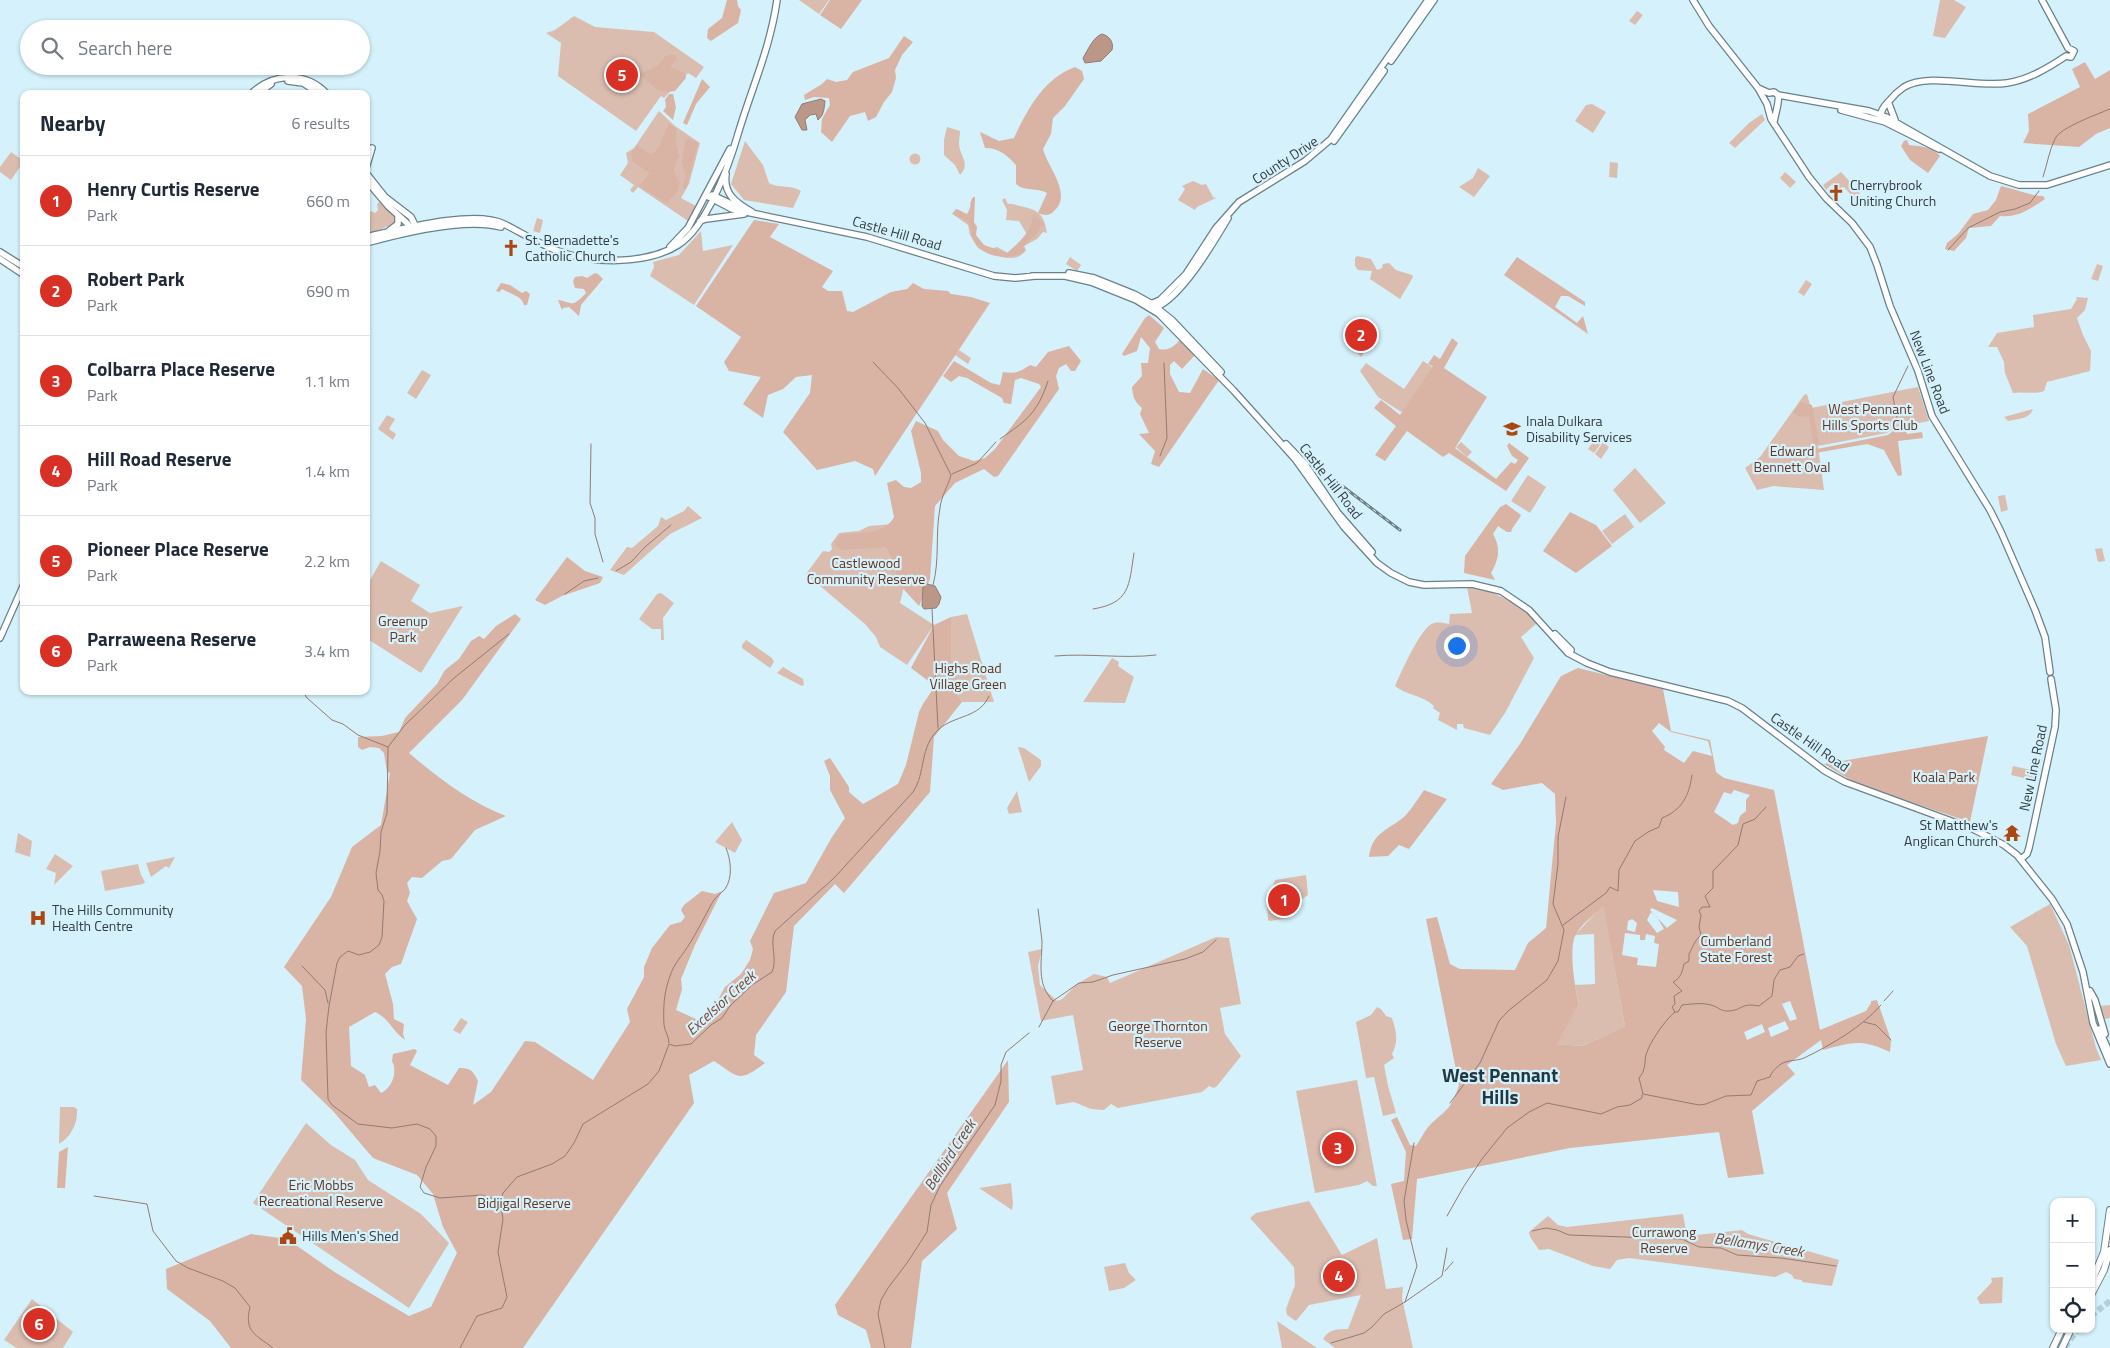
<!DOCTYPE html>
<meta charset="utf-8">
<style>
body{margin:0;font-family:"Titillium Web",sans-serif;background:#f6f6f7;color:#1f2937}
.controls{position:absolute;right:15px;bottom:15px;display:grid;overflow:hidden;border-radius:10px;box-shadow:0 1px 4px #0004}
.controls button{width:45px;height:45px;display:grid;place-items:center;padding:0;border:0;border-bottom:1px solid #e0e1e3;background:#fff;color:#1f2937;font:25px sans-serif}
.you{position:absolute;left:1456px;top:645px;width:18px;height:18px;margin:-12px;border:4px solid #fff;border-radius:50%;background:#1a73e8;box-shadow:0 0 0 8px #1a73e833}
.badge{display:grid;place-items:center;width:32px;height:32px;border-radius:50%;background:#d93025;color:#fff;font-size:16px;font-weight:700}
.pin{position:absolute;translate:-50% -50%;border:2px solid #fff;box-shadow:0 1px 5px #0006}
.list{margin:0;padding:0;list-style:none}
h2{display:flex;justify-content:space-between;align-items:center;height:65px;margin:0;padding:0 20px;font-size:21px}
h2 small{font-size:16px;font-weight:400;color:#747a83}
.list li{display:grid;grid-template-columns:32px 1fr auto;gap:15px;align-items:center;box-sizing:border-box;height:90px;padding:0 20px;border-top:1px solid #e0e1e3}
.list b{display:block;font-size:19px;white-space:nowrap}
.list p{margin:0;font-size:16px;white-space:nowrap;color:#747a83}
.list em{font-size:16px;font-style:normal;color:#747a83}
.icon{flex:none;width:28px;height:28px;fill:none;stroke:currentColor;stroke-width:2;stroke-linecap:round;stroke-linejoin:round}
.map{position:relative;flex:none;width:2110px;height:1348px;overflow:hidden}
.search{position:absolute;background:#fff;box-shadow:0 1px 4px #0004;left:20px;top:20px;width:350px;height:55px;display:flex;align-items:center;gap:12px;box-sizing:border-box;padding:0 18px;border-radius:28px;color:#747a83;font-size:19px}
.panel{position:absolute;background:#fff;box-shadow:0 1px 4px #0004;left:20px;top:90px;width:350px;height:605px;border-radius:10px}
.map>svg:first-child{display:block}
.green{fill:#dbbdb0}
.forest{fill:#d9b3a4;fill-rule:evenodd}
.water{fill:#bb9788;stroke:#927c73}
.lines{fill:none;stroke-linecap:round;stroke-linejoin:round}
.stream{stroke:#927c73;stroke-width:1}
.highway-tunnel{stroke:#b4cdd6;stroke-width:6;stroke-dasharray:6 3;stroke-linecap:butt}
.major-casing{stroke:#68818a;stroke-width:8}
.highway-casing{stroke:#68818a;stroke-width:8}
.major{stroke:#fff;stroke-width:5.5}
.highway{stroke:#fff;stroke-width:6}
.rail-casing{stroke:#6c7d83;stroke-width:3}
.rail{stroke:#d5f1fb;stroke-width:1;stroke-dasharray:4;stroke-linecap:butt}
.labels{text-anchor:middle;stroke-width:4.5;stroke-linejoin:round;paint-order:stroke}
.street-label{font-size:14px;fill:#323d41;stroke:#d5f1fb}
.poi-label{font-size:14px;fill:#323d41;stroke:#d5f1fb;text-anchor:start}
.park-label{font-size:14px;fill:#67351f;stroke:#d5f1fb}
.water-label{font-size:15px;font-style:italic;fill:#7b4731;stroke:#d5f1fb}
.district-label{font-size:19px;font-weight:bold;fill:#213840;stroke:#d5f1fb}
</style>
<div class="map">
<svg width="2110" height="1348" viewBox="0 0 2110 1348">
<rect width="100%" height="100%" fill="#d5f1fb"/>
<path class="green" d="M799,0H829L819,14Z
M1940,0H1954L1966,7L1945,38L1933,36Z
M1637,11L1643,15L1635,25L1629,21Z
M574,16L595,27L654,32L704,67L696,78L688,73L664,98L661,96L636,131L558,76L561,43L546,33L555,30Z
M1592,104L1606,112L1593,133L1575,121L1586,105Z
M659,111L675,126L700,143L689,184L681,198L696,206L688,221L638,187L633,193L630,190L634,185L620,175L628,163L626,153L634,148Z
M1762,114L1765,120L1735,148L1729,143L1749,123Z
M947,127L960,131C960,135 959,140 959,144C960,157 971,163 960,175L955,165L944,155V140Z
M745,141L763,165L769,183C779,189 791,184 801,191L793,208L744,200L731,184Z
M11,152L24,161L11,180L0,172V167Z
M909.5 159a5.5 5.5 0 1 1 11 0a5.5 5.5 0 1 1-11 0Z
M1610,162L1618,163L1617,178L1609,177Z
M1478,168L1490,176L1474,197L1459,187L1473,178Z
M1785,172L1796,182L1790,188L1780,178Z
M1841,172L1853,185L1851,187L1860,193L1855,200L1850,197V194L1844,187L1836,189L1832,184L1826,190L1823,185Z
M1193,181L1202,185L1206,184L1213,197L1216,198L1197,207L1195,210L1178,200L1185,189L1182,186Z
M972,198L975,199L971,214L977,241L991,249L997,247L1008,253L1028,236L1019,221L1006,220L1007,210L1002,200L1005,198L1008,204C1012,203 1015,205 1020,206C1038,210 1044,213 1047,233L1043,232L1037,239L1024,246L1026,250C1016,266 990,254 978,248L970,235L968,225L954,215L957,209L967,214L971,206L970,204Z
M381,201L396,217V223L366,235V217L369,216L367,214L371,211L375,213L378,210L377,204Z
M537,218L543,220L540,233L533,231Z
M701,231L703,251L733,245L694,305L650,276L654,267L653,262L679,255Z
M1357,256L1371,259L1377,270L1382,268L1383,264L1389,263L1396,270L1412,275L1413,277L1400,299L1370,279L1372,271L1358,270L1355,266V258Z
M1070,257L1081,265L1077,271L1066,264Z
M2097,264L2103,266L2098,281L2091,279Z
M1806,280L1812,284L1804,296L1798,292Z
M2076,297L2088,298L2085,310L2077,318L2083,335L2091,351L2090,371L2047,382L2044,391C2034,395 2024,391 2013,393L2005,373L2004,362L1997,347H1988L1997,333L2034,327L2033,315L2071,309L2077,299Z
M1363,318L1377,328L1378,332L1361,357L1344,338Z
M959,350L971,358L968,364L955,355Z
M1423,361L1434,368L1403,413L1378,397L1360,371L1366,363L1404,389Z
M422,370L431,375L416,399L407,393Z
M1918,387L1929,421L1894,428L1887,433L1818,446L1824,490L1773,486L1757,490L1745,468L1760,457L1804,395L1807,394L1811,408Z
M2033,409C2030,419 2017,419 2008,421L2004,417Z
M387,415L395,419L389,429L396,434L393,440L378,429Z
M1596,438L1602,442L1594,453L1588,449Z
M1461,442L1472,452L1467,457L1456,447Z
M1603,442L1609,447L1601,459L1595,454Z
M1635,468L1666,503L1640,523L1613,490Z
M1528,475L1546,487L1530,513L1511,501Z
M2005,495L2008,510L2001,512L1998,496Z
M688,506L702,518L670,534L624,575L610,570L627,547L632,548L658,526L661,517L666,520L684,511Z
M1625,514L1634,527L1612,544L1602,531Z
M919,522L900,603L934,625L907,665L880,647L876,637L865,624L806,574L823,551L829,552L832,549L831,544L839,533L859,531L869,526Z
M2102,548L2105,561L2098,562L2095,549Z
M381,561L420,585L411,601L430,613L463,606L421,673L366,638V587Z
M1467,587L1486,590L1519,605L1537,623L1521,637L1534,658L1505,713L1490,735L1464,728L1463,724H1457V730L1438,720L1440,713L1433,708L1434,706C1422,695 1406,695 1395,686C1401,673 1421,626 1434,623C1438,622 1445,623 1449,624L1450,614L1472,613Z
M661,593L674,603L663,618L664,640H661V629H652L639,619L657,594Z
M967,614L994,702H962L950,680L951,617Z
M746,640L772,658L774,662L770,668L742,648V645Z
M1112,658L1119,662L1118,666L1134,677L1125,703L1083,702Z
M783,667L803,679L804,685L802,686L779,674L777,673Z
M1018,747L1024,748L1041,760V766L1029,782Z
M2013,766L2039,772L2037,781L2011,775Z
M1017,791L1022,812L1009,814L1007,808Z
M732,822L742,840L735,853L715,842Z
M18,833L32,841L30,857L15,852Z
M55,854L73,866L54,885L56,873L46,869Z
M175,857L169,868L166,866L151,877L146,863Z
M138,864L141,875L145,882L143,884L105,891L101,871Z
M1306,875L1308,895L1293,905L1289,918L1270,921L1268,920L1267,905L1275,880Z
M2050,904L2069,945L2096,1048L2101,1060L2066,1066L2056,1044L2027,946L2010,927Z
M1603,905L1625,1026L1583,1046L1556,1044L1579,1004L1575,985L1595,984L1594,934L1575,935Z
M1216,937L1229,938L1241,1004L1220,1008L1225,1034L1241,1056L1217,1086L1214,1088L1209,1086L1202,1092L1118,1108L1111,1104L1104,1110L1091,1109L1074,1102L1056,1105L1051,1076L1083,1070L1073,1015L1041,1021L1028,952L1042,949L1038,966L1040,985L1057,1001L1062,999L1077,984L1094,974L1107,977L1110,983Z
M2110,1005V1018L2105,1019L2100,1006Z
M1377,1007L1381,1009L1386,1016L1392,1018C1396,1030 1399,1041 1392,1054L1394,1058L1384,1065L1388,1086L1396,1113L1383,1116L1374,1077L1366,1078L1356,1022L1371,1015Z
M461,1018L468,1022L460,1034L453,1030Z
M1357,1080L1377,1186H1373L1367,1181L1359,1185L1315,1193L1296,1091Z
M60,1107H74L77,1109C78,1123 71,1137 59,1144Z
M306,1123L331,1145L355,1160L368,1180L421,1214L449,1243L409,1308L253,1203Z
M1011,1183L1013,1203L1012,1210L979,1188Z
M1309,1201L1342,1255L1377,1238L1386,1289L1403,1287L1402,1298L1413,1348H1335L1323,1339C1329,1329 1337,1329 1348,1329L1361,1295L1309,1305L1296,1321L1287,1315L1286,1309L1295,1285L1294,1267L1250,1218L1256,1213Z
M1683,1214L1687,1236L1742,1230L1748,1234L1839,1260L1832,1286L1802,1282V1280L1794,1279L1792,1275L1786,1272L1775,1277L1629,1258L1617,1260L1610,1269L1593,1266L1549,1249L1539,1250C1536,1244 1529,1238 1529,1232L1548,1216L1558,1225L1567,1227Z
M1125,1263L1129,1273L1136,1280L1124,1288L1109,1291L1104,1267Z
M2003,1277L2002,1303L1980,1304L1977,1298L1992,1282L1991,1278Z
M32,1299L73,1332L63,1348H17L4,1340Z
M1277,1321L1317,1348H1282Z"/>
<path class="forest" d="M727,0H737L738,6L741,10L738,23L711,41L707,38L708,29L722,18Z
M830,0H862L841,29L820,15Z
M904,36L913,42L902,55L895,70L896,78L892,92L884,102L876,117L868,121L865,112L850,116L832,142L821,132L822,119L830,105L829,98L814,97L805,100L804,95L822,84L827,79L836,82L847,80L853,72L889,58Z
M672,54L676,56L677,59L670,67L685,73L686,78L675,91C656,94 653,86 640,74C650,69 661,67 665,56Z
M2085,62L2095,79L2110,70V128L2096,134L2079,147L2023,143L2029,131L2028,114L2080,87L2072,69Z
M1075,67L1082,71L1084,79L1065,106L1053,118L1051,134L1043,149C1048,168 1072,193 1055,210C1050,216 1045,216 1038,213L1047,193C1037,187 1025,192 1016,184V165C1008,156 998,147 985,148L980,132L999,141L1014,138C1027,110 1044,78 1075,67Z
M702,79L710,87L696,104L687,125L683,123Z
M669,94H673L676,107L673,120L663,111L666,107L665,100Z
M669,124L676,128V144L679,156C673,170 672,168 680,183L677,192L667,203L639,186L650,173L632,161L631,153L637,145L651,155C662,148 662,134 669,124Z
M688,138L698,143L686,189L683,188L686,176L682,162L685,142Z
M1907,140L1909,145C1920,146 1933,147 1940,156L1928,173L1910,160L1901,146L1904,141Z
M2001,186C2010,188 2037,197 2043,196L2045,199C2030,209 2018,218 2000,216L1991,226L1969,228L1966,238L1954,251L1945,249L1947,243L1958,234L1973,214L1988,210L1996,200Z
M973,197H975L974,222L977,227L976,235L984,245L1007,253C1020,242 1032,231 1033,214L1045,225L1041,226C1034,239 1032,238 1023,247L1025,251C1011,261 985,258 975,243C971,237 972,229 969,224C966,219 958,217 952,214L956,209L968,215Z
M754,220L779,224L770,237L833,271L822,287L828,291H842L847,311L853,312L891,292L907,289L913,283L924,289L948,291L951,294L971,297L990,303L875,476L873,469L855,461L817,470L783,432L810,393L812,375L796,377L783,389L768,395L763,418L743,404L761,377L729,371L724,362L741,337L696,306Z
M1517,257L1585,302V306L1568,296H1561L1555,307L1577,323L1583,316L1588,334L1504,275Z
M595,273L598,274L603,279L581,305L579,316L569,307L563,308L562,310L558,300C575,303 571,308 586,293L584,289L575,288L573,281L575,277L582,276L587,278Z
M501,283L510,285L522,293L526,291L530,294L527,305H524C522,296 510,294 502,289L499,292L496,291Z
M1149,315L1164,328L1155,342L1159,349C1169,351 1173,347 1180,340L1195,355L1182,369L1174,361L1170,365V374L1179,392L1190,393L1203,369L1219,380L1159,467L1151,464L1155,451L1139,434L1149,433L1140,414L1142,408C1134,401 1133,397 1132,387L1142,376L1141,363H1148L1150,348L1141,337L1137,351L1124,356L1122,354L1145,318Z
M1452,338L1458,343L1444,368L1487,397L1455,448L1496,479L1511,462L1515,464L1518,460L1512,456L1507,446L1509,443L1529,458L1506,491L1449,453L1443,457L1407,431L1385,461L1375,455L1396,426L1374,408L1381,400L1400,415L1433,366L1428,364L1434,355L1440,359Z
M1069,346L1081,361L1075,371H1071L1066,364L1059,368L1056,376L1059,389L998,476L994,477L984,469L955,483L935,506L930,579L919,606L896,581L895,563L886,547L841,550L834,542L842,534C858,533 886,534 894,517L887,483L896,480L904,487L911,488L921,482V473L911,431L916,421L938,431L943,440L959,456L974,461L985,458L995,449L1041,387L1039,384L1021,378L1015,380L1011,404L1004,403L1002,398L967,378L959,376L951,382L943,376L954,361L991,383L1000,385L1003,372C1015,374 1020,372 1030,365L1036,367L1048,352Z
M1801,402L1812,405L1819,444L1816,445L1817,449L1888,435L1893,431L1906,429L1907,434L1922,432L1923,438L1898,441L1902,475L1898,476L1884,450L1867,444L1815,453L1809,416L1799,417L1793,412Z
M1506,504L1521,515C1518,522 1513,525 1511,532H1507L1498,526L1493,534C1501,548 1499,559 1491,573L1495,580L1464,573L1465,556L1500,507Z
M1570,512L1596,525L1612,546L1576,573L1543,551Z
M567,557L585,571L603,577L600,583L562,596L545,605L535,600Z
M515,614L521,619L462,700L409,753C437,777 471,803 506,816L475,830L451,859L442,861L422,878L412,877L407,883L410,893L407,901L417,919L401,964L392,967L385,974L393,1004L394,1019L404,1024L403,1034L405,1040C393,1032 389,1018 375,1012L349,1027L351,1066L365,1075L369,1087L375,1085L381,1093C392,1088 398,1072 392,1061L393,1054L415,1049L417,1051L410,1065L448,1085L459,1068C471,1068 473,1071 478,1081L473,1105L491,1092L525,1041L535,1042L593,1080L630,1022L627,1009L644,977V967L652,948L670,925L681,922L685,917L681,910L684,905L702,891L715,894L722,891L695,945L681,979L682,989L676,1010L698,1020L713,1009L725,987L741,974L750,960L753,949L750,941L774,893L806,883L832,837L845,818L830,790V776L824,761L830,758L849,787V792L863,804L898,784L906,765L919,712L923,704L935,686L911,668L934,625L951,617V682L962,702L934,737L930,792L844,893L835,884L794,926L786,992L756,1035L754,1055L765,1063C738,1083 740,1078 714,1061L689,1075L694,1103L523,1348H231L210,1321L167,1289L166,1269L251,1234L287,1239L336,1273L409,1316L431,1307L457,1253L443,1227L433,1194L417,1175L373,1158L333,1111L301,1080L306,1019L302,986L284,967L331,897L352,847L381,825L390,773L387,772L384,753L379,748L370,747L362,750L358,747V737L382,736L399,732L405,718L437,684L445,670L459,659L471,641L479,636L484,639L496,626Z
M1578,668L1663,689L1671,731L1710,740L1716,772L1724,778L1774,790L1820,1030L1866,1011L1871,1003V1001L1877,1000L1891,1040L1890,1052C1861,1039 1854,1042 1823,1050L1821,1040L1787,1065L1795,1074L1752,1111L1764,1174L1728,1178L1719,1132L1570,1148L1417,1179L1412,1239L1403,1240L1391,1184L1404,1181L1406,1152L1391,1120L1397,1117L1410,1145L1416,1146C1420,1140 1424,1132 1429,1126C1447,1108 1450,1112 1459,1085L1426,919L1437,917L1450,964L1460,969L1515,970L1528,943L1546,928L1556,823L1555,794L1542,783L1503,790L1491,784L1520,744L1561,676ZM1659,723L1671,732L1708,741L1712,756L1693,751L1684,763L1664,750L1665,747L1652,731ZM1734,790L1750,795L1746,800V811L1740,816L1738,823L1733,825L1714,812L1724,792L1731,794ZM1653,890L1678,892L1679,907L1657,901ZM1603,906L1625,1026L1583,1046L1557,1044L1579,1004C1575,989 1568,948 1576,934C1582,924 1595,914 1603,906ZM1652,908L1677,920L1667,928L1650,910ZM1651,912L1657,917L1664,929L1657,933L1647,920ZM1632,919L1637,923L1635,932L1627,930L1628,921ZM1625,933L1640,935V940H1645L1646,934L1655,936L1654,943L1659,944L1656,967L1637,965L1638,958L1622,955ZM1790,1001L1797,1019L1790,1021L1782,1004ZM1785,1021L1789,1029L1771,1037L1768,1028ZM1762,1024L1765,1032L1747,1040L1744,1032Z
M1988,736L1970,822L1857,784L1824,764Z
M1424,790L1447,799L1409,849L1399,845L1388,856L1369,857C1372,835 1383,832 1400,820C1409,814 1417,800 1424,790Z
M1008,1060L1009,1102L947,1193L957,1229L922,1261L911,1348H871L866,1330L838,1315L835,1305Z
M68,1147L65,1188H57L59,1152Z"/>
<path class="water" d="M1102,34C1110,36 1114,43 1112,50L1101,61L1085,63L1083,58C1088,50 1093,37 1102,34Z
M821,99L825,101C824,109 824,115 818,120L816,114L810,115L805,120L807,130H802L795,117L802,104Z
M927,584L935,586L941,597L939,604L936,608L924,609L922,606L923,587Z"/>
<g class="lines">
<path class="stream" d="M2043,177C2047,165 2049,151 2055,139C2059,128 2098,114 2110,109
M1948,250L1968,228L2000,212L2015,209L2030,203L2039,191
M873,362L898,388L925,423L951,475C948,486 941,497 940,508C935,534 940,560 933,585
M1894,429L1897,417L1893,397L1908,366
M1000,439C1027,420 1037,414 1048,381
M591,444L590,503L595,518V534L603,562
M1160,456L1167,438L1164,363
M952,474L977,463L996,442
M616,571L631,562L645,547L671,525
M565,594L584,581L598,578
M932,609L938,728
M1093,609C1130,603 1129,586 1134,553
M1055,656C1089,653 1123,659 1156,655
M304,691L306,697L332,720L343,724L358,735L388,747
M1038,909C1039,919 1041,930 1042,941C1042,962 1036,984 1053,1001
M1563,925L1606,893L1610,887L1618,891L1619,870L1635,841L1648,832L1659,827L1662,818C1682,810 1689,796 1692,775
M302,966L325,990L328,1003
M1884,1001L1893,991
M1675,1012H1678L1682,1005C1692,1004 1704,1002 1714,1006C1719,1008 1721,1011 1728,1011C1742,1011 1741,1002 1759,1006L1772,996L1774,980L1780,970L1790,967L1798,956L1804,954
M1864,1022L1876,1025L1891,1040
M1039,1027L1053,1001L1079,983L1093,982L1113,975L1185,959L1203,952L1216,940
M669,1043C669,1036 665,1032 664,1025C663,1008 664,992 670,976C674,963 683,955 690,943C698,930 705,916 712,903C715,897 721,894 725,889C733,878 731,860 726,848
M1643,1094L1639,1078C1646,1070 1644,1064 1646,1055C1649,1043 1665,1020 1675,1012L1672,1007L1675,1004L1674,996L1682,991L1673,982C1681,978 1682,972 1684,964L1689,961V954C1693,947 1694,941 1701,935L1699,927L1701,915L1699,911L1702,907H1710L1705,896L1713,888V871L1738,845L1743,824L1755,819L1766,807
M1643,1094L1699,1105L1706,1104L1726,1096L1751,1095L1757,1081L1770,1077C1772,1071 1775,1069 1781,1064C1787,1060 1797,1061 1804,1058C1831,1045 1862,1027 1881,1005
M1450,1103L1480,1063L1499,1021L1508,1011L1547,980L1558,961L1564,930L1553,904L1558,864V837L1566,797
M94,1196L147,1204L153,1231L176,1261L188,1268L223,1281L235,1288L250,1307C244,1332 255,1334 273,1348
M499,1201L482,1195L440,1198L424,1193L420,1187L426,1167L436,1146V1136L430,1129L417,1124L392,1128L358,1124L332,1105L328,1099L326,1032L329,1006L337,963L340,957L348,951L359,955L370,952L379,945L382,937L384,901L382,895L378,890L376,873L380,851L381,832L387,813L388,747L405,725L454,678L509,634
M1447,1216L1464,1186L1482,1159L1507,1128L1529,1112L1547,1103L1601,1114L1617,1107L1630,1105L1642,1098V1095
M1532,1231L1546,1228L1557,1230L1569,1235L1682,1239L1699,1247L1721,1248L1737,1255L1781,1258L1836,1266
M1445,1271L1453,1262
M1405,1302L1417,1266L1406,1220L1404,1201L1414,1143
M1331,1343L1364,1333L1372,1327L1384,1314L1405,1302L1442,1276L1447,1248
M460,1348L477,1316L502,1308L507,1297L498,1252L503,1219L500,1201L503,1193L517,1177L552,1164L565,1156L574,1143L583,1124L648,1084L659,1071L669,1044L675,1046L691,1044L711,1025L722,1018L730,1006L752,985L772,972C778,959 769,944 775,931L834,878L913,792C926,773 919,747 939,729C955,715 980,718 989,696
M885,1348L878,1314L881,1300L888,1288L907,1263L927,1232L931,1205L940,1186L995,1105L1001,1081V1065L1006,1052L1029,1033"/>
<path class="highway-tunnel" d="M2091,1316L2110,1301
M2065,1347L2078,1329"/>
<g class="major-casing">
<path id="major" d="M1693,0L1709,26L1758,88L1767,104L1771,119L1809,177L1826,198L1852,223L1870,247L1877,265L1890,306L1918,371L1932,416L1990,510L2001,532L2035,610L2045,637L2050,672
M2042,0L2068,48
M1391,61L1434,0
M288,81L303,83L320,94
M1758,88L1769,93L1774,92L1778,95L1869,111L1886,117L1990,176L2019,185H2047L2110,165
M251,94C272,73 306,71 327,94
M257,94L271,84
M1889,104L1895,120
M1841,110L1885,122L1939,149
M1880,120C1880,111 1884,106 1890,100C1894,95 1898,91 1904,87C1929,72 1977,88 2007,83C2028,80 2048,68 2066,56L2071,57L2074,51L2068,48
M1774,122C1775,114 1780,101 1778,95
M1334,141L1384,71
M366,168L372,148
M366,173L385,197L411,217L417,229
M726,174C723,194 736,203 752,212
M366,180L388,206L408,224L410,230
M712,195L740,208
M707,196L732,209L867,237L994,276L1015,278L1035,276
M700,221L706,219L744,214
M390,230L398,224V215
M366,237C398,230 474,209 504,224C528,236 552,252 579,257C610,263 651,262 678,245C707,227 729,165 738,134C752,87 770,49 777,0
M366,243C402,233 465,217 501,227
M670,247L688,228L730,149
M0,252L24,267
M0,259L24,275
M1069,273L1094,278L1134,294L1152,304L1172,320L1221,372
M1032,276H1065L1091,282L1136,300L1159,314L1234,391L1295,459L1344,527L1377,563L1391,573L1409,582L1424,585L1472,584L1501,591L1529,610L1568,653L1587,663L1610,672L1728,701L1742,708L1825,771L1845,782L1973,829L2004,845L2017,855L2052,899L2067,924L2083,972L2093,1023L2110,1064
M1151,304L1160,300L1186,274L1216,228L1239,202L1305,161L1331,139L1428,0
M1157,307C1183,295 1213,243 1228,218
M1286,444L1305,464L1338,513L1372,552
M1555,634L1571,650L1570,653
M0,638L24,584
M2021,859L2027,854L2029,848L2055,727L2056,710L2051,679
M2090,991L2095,1000L2105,1034
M2099,1029L2110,1054"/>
</g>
<g class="highway-casing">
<path id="highway" d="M2091,1283L2104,1252L2110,1210
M2091,1295L2104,1270L2110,1250
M2053,1348L2062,1329
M2062,1348L2071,1329"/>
</g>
<use href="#major" class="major"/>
<use href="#highway" class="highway"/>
<g class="rail-casing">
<path id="rail" d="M1341,485L1400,530"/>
</g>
<use href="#rail" class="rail"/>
</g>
<defs>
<g id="church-bare" transform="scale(1.35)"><path d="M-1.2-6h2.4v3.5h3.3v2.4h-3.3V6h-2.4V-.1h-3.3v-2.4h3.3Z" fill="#ab4812" stroke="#d5f1fb" stroke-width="2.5" paint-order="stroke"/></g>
<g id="university-bare" transform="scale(1.35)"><path d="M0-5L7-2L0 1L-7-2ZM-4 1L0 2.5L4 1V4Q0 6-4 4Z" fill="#ab4812" stroke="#d5f1fb" stroke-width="2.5" paint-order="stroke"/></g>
<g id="temple-bare" transform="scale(1.35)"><path d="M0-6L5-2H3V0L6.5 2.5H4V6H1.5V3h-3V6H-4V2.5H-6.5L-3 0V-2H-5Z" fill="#ab4812" stroke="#d5f1fb" stroke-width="2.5" paint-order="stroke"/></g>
<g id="hospital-bare" transform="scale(1.35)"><path d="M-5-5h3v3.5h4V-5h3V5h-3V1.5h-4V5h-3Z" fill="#ab4812" stroke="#d5f1fb" stroke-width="2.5" paint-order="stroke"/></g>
<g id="civic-bare" transform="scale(1.35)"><path d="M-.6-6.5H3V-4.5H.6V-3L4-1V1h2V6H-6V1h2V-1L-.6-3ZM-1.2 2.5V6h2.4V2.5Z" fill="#ab4812" stroke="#d5f1fb" stroke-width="2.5" paint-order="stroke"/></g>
</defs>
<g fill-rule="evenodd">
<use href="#church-bare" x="1836" y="193"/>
<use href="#church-bare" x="511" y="248"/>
<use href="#university-bare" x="1512" y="429"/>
<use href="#temple-bare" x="2012" y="833"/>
<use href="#hospital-bare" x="38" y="918"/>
<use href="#civic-bare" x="288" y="1236"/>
</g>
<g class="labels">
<g class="street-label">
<text transform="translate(1285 160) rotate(-33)" y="5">County Drive</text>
<text transform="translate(897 233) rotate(16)" y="5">Castle Hill Road</text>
<text transform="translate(1930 372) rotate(69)" y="5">New Line Road</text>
<text transform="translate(1331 481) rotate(52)" y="5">Castle Hill Road</text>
<text transform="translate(1810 742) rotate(35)" y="5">Castle Hill Road</text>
<text transform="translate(2033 768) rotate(-78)" y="5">New Line Road</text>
</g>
<g class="poi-label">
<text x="1850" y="190">Cherrybrook<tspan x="1850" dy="16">Uniting Church</tspan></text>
<text x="525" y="245">St. Bernadette's<tspan x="525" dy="16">Catholic Church</tspan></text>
<text x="1526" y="426">Inala Dulkara<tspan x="1526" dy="16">Disability Services</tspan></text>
<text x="1998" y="830" text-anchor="end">St Matthew's<tspan x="1998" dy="16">Anglican Church</tspan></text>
<text x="52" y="915">The Hills Community<tspan x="52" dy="16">Health Centre</tspan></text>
<text x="302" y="1241">Hills Men's Shed</text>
</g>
<g class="park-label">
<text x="1870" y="414">West Pennant<tspan x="1870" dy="16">Hills Sports Club</tspan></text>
<text x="1792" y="456">Edward<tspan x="1792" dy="16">Bennett Oval</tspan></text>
<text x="866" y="568">Castlewood<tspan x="866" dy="16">Community Reserve</tspan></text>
<text x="403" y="626">Greenup<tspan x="403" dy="16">Park</tspan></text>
<text x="968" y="673">Highs Road<tspan x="968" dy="16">Village Green</tspan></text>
<text x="1944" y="782">Koala Park</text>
<text x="1736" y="946">Cumberland<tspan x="1736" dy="16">State Forest</tspan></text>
<text x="1158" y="1031">George Thornton<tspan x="1158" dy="16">Reserve</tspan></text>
<text x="321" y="1190">Eric Mobbs<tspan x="321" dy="16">Recreational Reserve</tspan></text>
<text x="524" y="1208">Bidjigal Reserve</text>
<text x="1664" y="1237">Currawong<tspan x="1664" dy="16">Reserve</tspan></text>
</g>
<g class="water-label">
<text transform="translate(721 1003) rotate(-42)" y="5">Excelsior Creek</text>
<text transform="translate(950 1155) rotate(-57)" y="5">Bellbird Creek</text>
<text transform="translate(1759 1245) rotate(9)" y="5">Bellamys Creek</text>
</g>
<g class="district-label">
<text x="1500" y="1082">West Pennant<tspan x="1500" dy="22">Hills</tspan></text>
</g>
</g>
</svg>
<div class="controls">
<button>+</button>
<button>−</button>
<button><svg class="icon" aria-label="locate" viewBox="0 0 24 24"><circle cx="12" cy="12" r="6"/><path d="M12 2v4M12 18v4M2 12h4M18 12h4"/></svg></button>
</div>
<div class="you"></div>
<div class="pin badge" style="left:1284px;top:900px">1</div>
<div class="pin badge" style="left:1361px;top:335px">2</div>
<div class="pin badge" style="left:1338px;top:1148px">3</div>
<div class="pin badge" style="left:1339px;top:1276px">4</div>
<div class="pin badge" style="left:622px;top:75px">5</div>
<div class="pin badge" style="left:39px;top:1324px">6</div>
<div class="search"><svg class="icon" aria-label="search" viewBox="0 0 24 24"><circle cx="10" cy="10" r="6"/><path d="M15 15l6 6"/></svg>Search here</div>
<section class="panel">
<h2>Nearby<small>6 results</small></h2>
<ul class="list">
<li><span class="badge">1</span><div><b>Henry Curtis Reserve</b><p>Park</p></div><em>660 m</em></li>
<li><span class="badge">2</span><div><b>Robert Park</b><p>Park</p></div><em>690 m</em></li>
<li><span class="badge">3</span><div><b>Colbarra Place Reserve</b><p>Park</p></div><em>1.1 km</em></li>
<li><span class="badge">4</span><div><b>Hill Road Reserve</b><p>Park</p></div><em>1.4 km</em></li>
<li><span class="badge">5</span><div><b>Pioneer Place Reserve</b><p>Park</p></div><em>2.2 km</em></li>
<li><span class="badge">6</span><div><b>Parraweena Reserve</b><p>Park</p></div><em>3.4 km</em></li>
</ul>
</section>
</div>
